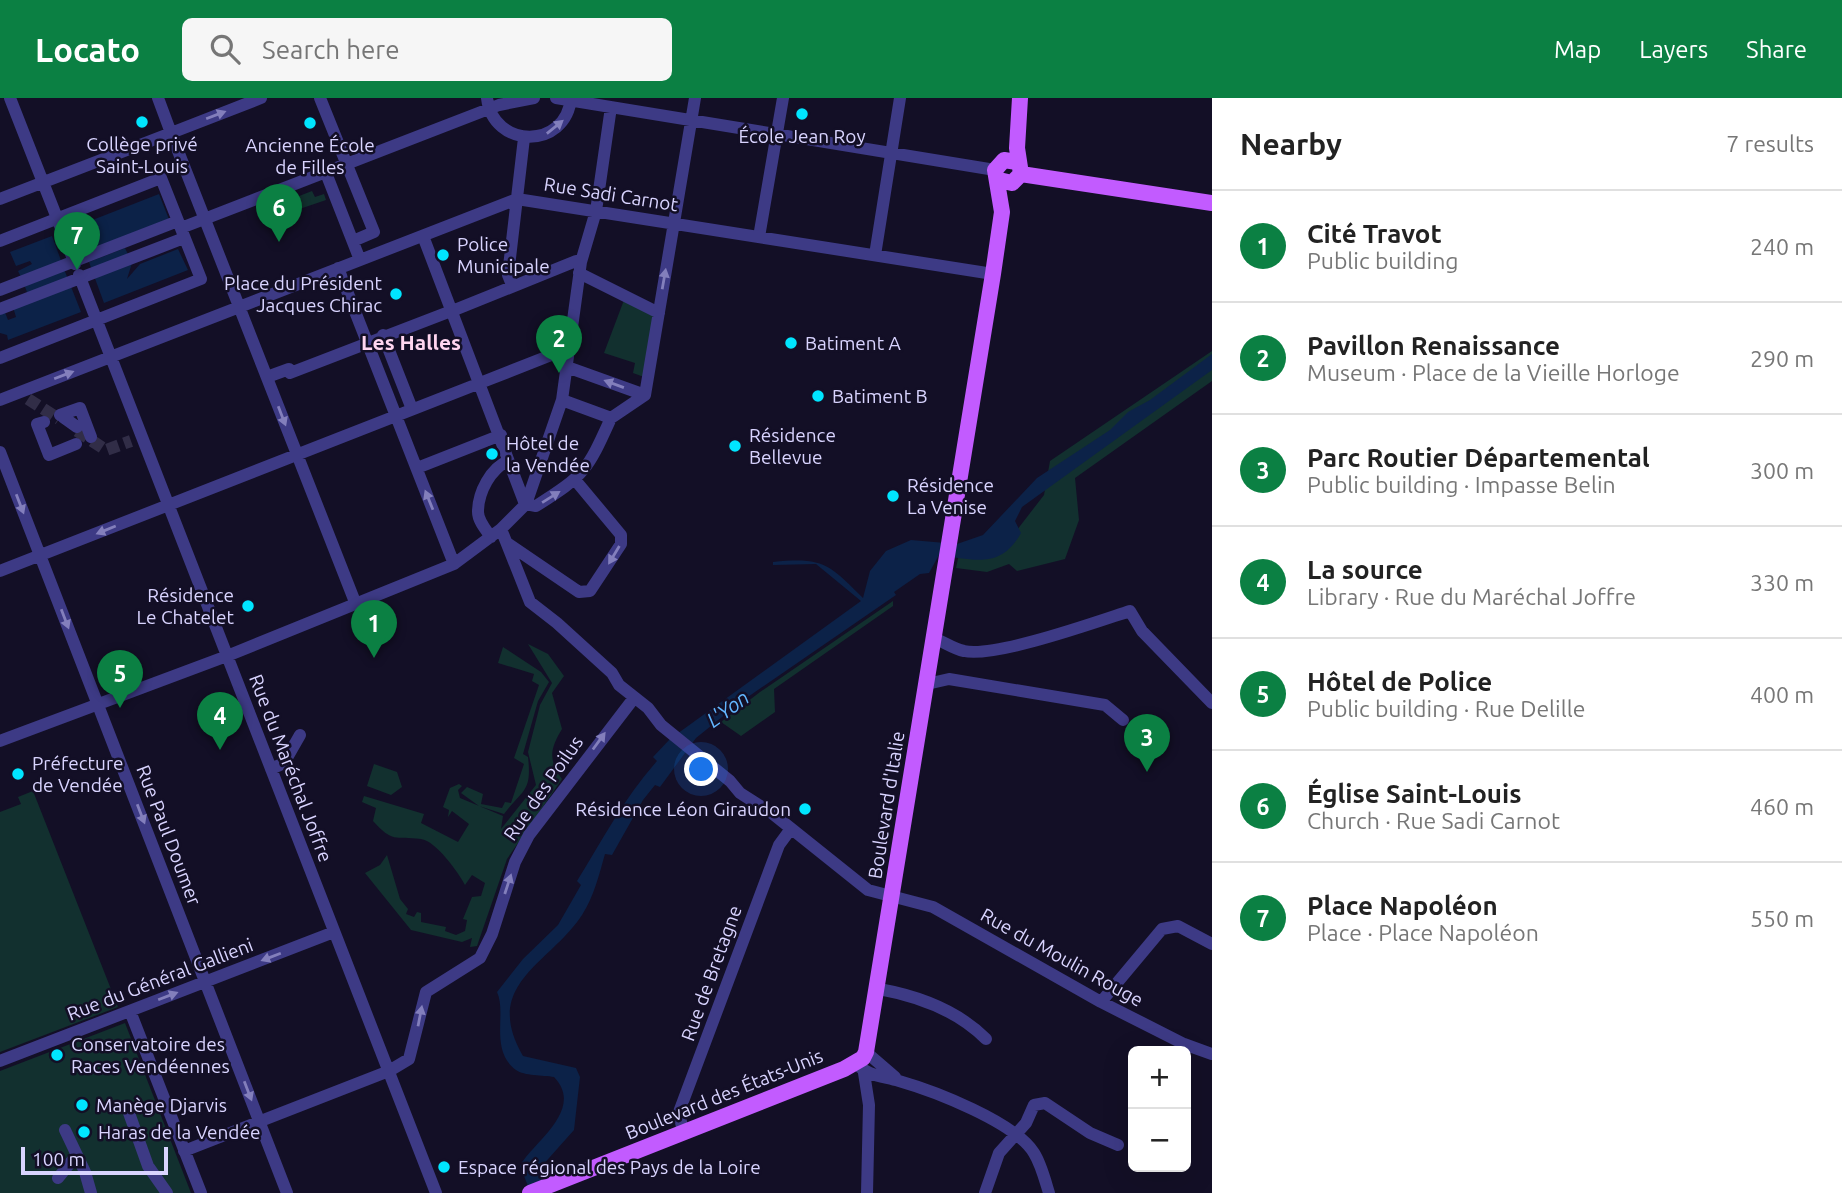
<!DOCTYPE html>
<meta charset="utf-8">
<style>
body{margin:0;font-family:Ubuntu,sans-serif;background:#f6f6f6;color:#222}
.controls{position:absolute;right:21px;bottom:21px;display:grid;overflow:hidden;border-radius:10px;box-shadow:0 7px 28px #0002}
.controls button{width:63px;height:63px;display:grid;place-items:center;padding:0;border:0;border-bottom:2px solid #e0e0e0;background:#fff;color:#222;font:35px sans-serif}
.scale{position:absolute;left:21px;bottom:18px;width:147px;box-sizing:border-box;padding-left:7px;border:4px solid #d9d4ff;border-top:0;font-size:19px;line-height:24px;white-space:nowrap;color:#d9d4ff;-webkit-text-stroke:5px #130f26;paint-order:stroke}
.you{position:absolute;left:702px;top:672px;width:24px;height:24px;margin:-18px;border:5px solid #fff;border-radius:50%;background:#1a73e8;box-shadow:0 0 0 10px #1a73e833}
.badge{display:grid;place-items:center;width:46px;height:46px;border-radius:50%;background:#0b8043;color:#fff;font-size:23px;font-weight:700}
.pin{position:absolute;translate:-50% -58px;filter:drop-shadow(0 2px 4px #0008)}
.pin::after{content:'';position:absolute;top:37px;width:24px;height:21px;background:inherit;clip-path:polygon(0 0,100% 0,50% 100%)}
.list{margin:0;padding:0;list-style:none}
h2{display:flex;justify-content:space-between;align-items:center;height:91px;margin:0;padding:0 28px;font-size:30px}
h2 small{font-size:23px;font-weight:400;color:#767676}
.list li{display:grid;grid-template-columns:46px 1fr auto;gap:21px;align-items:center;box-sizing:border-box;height:112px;padding:0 28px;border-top:2px solid #e0e0e0}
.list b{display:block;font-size:26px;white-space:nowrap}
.list p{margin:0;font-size:23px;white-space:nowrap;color:#767676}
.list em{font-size:23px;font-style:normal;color:#767676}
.icon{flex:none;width:38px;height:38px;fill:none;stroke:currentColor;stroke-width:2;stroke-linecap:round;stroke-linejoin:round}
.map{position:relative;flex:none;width:1212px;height:1095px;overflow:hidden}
header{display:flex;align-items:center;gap:42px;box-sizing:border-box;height:98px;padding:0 35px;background:#0b8043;color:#fff}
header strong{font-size:33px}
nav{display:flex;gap:38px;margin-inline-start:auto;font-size:24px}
.search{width:490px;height:63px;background:#f6f6f6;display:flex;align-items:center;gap:18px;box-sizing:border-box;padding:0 24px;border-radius:10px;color:#767676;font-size:26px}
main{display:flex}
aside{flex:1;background:#fff}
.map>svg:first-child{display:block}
.green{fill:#12302f}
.water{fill:#0c2248}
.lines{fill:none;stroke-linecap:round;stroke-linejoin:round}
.minor-tunnel{stroke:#312d47;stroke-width:12;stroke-dasharray:12 6;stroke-linecap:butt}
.minor{stroke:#3d3a85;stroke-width:12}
.major{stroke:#c25bff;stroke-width:16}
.oneway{fill:#837fbc}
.poi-dot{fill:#00e5ff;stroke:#130f26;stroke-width:2.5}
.labels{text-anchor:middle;stroke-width:5;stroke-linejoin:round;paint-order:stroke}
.poi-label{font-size:19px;fill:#d9d4ff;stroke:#130f26;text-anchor:start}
.street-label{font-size:19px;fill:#d9d4ff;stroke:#130f26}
.neighbourhood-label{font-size:21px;font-weight:bold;fill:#ffd6f0;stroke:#130f26}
.water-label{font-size:21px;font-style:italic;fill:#62b6ff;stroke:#130f26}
</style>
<header>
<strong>Locato</strong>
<div class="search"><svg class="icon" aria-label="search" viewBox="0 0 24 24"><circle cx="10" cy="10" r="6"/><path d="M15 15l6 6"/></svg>Search here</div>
<nav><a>Map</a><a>Layers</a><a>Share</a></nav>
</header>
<main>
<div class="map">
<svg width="1212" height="1095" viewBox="0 0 1212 1095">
<rect width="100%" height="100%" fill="#130f26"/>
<path class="green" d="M312,93L315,99L324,96L326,102L285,116L281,105Z
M624,202L654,216L644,279L633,275L635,265L604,255Z
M1212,253V283L1075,380L1079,422L1065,461L1017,473L1009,466L987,474L956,470L959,456L1010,441L1044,397L1050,363Z
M893,503V508L774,591L775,614L741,638L721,624L760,594Z
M528,546L548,556L564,578L552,595L562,631C550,651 548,662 562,681L507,761L477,848L470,849L472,840L462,844L411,832L365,775L380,767L387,757L400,801L408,811L406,816L414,819L417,814L421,815V824L446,829L445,833L456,837L465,833L467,822L463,821L472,799L481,798L485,785L472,777L465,787C458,774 436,743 421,741C394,738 393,745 373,723L376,710L362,704L364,698L424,716L421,725L458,744L469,726L452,713L448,719L449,712L443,709L450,690L459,686L462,688L458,692L460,700L503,718L501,731L536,687L528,654L540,607L552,585Z
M503,549L541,574L549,584L538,603L523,656L528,659C532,694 523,691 504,716L479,708L461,695L467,689L483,696L481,706L502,710L505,704L511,705L524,666L514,660L539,587L532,583L534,576L498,565Z
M374,666L397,674L402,689L391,697L367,688Z
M33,693L118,909L0,954V714L21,706L18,699Z
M125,925L191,1095H0V973Z"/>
<path class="water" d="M159,96L170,124L83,157L72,130Z
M52,138L62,165L22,181L18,173L32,166L30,163L16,168L10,154Z
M125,150L132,165L127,181L140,166L178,151L188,172L104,205L89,164Z
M64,171L81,214L8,242L7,237L0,235V214L4,212L8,222L16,219L13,209L28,197L24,186Z
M1212,256V272L1022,409L1015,423L1021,435C1001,471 975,462 939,457L929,475L920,476L894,494L896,497L742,603L696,640L660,689L655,687L643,702L612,757L605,756C599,777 594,798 582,817C550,866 481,886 523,958L576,970L580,979L574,1032L541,1069L546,1080L528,1088L520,1068C531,1046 586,1012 554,979C543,977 524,978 516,972C489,952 507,915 497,894L523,861L558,827L581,787L577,783C603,741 624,700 657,663L653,659L670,641L861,503L816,466L773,467V464C823,459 829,466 863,500L870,473L886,453L911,442L957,446L983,437L1037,380L1110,332L1128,314L1150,302Z"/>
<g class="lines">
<path class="minor-tunnel" d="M28,301L59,321
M77,333L106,352L131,343"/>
<path class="minor" d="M10,0L75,166
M158,0L171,35L261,0
M320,0L374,134L353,143
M487,0C493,51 566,52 571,0
M556,0L995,72
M326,75L360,162
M0,101L171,35L355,504
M181,130L499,7L534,0
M423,138L525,406
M759,139L783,0
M0,143L161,80L201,181L0,260
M875,157L900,0
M338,170L454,466
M579,175L659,215
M79,177L436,1095
M512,187L508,177L524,40
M0,192L178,123
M0,211L184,140
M452,213L576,163L581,164
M383,237L412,311
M567,269L645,297L611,320
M267,279L289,271L290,275L446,215
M480,285L569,250
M645,297L695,0
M0,302L517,101L993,176
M60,317L80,310L91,339
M63,319L77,329
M611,320L562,302L581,164L596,113L611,9
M44,324L37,326L49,357L76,346
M0,354L287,1095
M417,370L501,337
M526,406L536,408C585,377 587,373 611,320
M501,431L530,504L557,525L612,575L619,587L648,610L661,627L730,683L740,695L773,716L868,792L933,809L1101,904L1184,946L1212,956
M491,439C486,432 478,423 478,414C478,394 491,370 508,363
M507,445L579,494L590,493L621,446V437L576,383
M0,473L475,287
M934,540C944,544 954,551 964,553C995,560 1096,524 1130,513L1142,533L1212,605
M927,586L949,581L1105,607L1123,622
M0,643L227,558L454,466L501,431L526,406L562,302
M271,671L284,665L300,637
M879,891C918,898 958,913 986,941
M1101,904L1162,831L1178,828L1212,846
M130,913L201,1095
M866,954L895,979
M0,963L334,834
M856,965C867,978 882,978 899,983C934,993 1015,1024 1034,1055C1041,1066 1045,1082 1049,1095
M864,975L869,1007L867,1095
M129,1015L148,1068L167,1095
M65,1032L85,1074L91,1095
M683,1034L679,1014L779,747L790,732
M184,1053L389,973L409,961L426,894L480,860L492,836L515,764L529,737L634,600
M58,1080L75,1059
M985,1095L999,1055L1026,1025L1034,1007L1045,1005L1090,1035L1118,1047"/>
<path class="major" d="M1021,76L1212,105
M999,82L1012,85L1021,76L1017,50L1020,0
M530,1095L844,971L863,960L866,954L993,176L1002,114L995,72L1004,62L1017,64"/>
</g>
<defs><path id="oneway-solid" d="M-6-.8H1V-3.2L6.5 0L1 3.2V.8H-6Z" transform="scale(1.75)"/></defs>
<g class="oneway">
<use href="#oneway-solid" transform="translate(216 17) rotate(-21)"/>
<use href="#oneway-solid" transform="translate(555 29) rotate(-39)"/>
<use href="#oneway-solid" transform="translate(664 181) rotate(-80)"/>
<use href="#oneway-solid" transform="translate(64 277) rotate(-21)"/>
<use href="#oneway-solid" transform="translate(614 286) rotate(-160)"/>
<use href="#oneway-solid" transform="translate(282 318) rotate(69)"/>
<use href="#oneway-solid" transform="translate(551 399) rotate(-32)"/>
<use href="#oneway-solid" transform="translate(429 402) rotate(-112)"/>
<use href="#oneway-solid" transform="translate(20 406) rotate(69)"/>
<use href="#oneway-solid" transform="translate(106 432) rotate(158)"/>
<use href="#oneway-solid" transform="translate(614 457) rotate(121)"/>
<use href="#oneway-solid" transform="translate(65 521) rotate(69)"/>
<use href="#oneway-solid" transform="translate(599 643) rotate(-54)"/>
<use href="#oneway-solid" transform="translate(141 716) rotate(69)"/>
<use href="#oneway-solid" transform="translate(508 786) rotate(-72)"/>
<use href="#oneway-solid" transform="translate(271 859) rotate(159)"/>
<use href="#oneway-solid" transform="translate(168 898) rotate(-21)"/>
<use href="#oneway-solid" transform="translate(420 918) rotate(-79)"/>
<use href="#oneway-solid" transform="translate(248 993) rotate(69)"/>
</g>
<g class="poi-dot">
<circle cx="802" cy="16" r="7"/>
<circle cx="142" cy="24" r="7"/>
<circle cx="310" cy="25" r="7"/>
<circle cx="443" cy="157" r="7"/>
<circle cx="396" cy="196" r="7"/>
<circle cx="791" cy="245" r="7"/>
<circle cx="818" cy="298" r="7"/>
<circle cx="735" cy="348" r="7"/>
<circle cx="492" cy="356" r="7"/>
<circle cx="893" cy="398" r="7"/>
<circle cx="248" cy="508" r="7"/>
<circle cx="18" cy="676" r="7"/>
<circle cx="805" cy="711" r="7"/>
<circle cx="57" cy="957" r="7"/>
<circle cx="82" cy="1007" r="7"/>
<circle cx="84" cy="1034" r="7"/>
<circle cx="444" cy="1069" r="7"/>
</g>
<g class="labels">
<g class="poi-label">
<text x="802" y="45" text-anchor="middle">École Jean Roy</text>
<text x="142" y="53" text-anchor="middle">Collège privé<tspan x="142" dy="22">Saint-Louis</tspan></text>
<text x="310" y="54" text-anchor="middle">Ancienne École<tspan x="310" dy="22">de Filles</tspan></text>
<text x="457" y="153">Police<tspan x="457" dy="22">Municipale</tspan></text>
<text x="382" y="192" text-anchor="end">Place du Président<tspan x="382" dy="22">Jacques Chirac</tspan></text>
<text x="805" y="252">Batiment A</text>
<text x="832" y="305">Batiment B</text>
<text x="749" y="344">Résidence<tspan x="749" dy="22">Bellevue</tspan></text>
<text x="506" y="352">Hôtel de<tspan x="506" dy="22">la Vendée</tspan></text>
<text x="907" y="394">Résidence<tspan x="907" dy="22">La Venise</tspan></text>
<text x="234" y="504" text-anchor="end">Résidence<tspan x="234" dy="22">Le Chatelet</tspan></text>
<text x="32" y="672">Préfecture<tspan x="32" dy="22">de Vendée</tspan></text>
<text x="791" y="718" text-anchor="end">Résidence Léon Giraudon</text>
<text x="71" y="953">Conservatoire des<tspan x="71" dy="22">Races Vendéennes</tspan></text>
<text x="96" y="1014">Manège Djarvis</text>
<text x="98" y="1041">Haras de la Vendée</text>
<text x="458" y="1076">Espace régional des Pays de la Loire</text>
</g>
<g class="street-label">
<text transform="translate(611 96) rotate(9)" y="7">Rue Sadi Carnot</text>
<text transform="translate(291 670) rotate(69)" y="7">Rue du Maréchal Joffre</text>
<text transform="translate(543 690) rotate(-55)" y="7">Rue des Poilus</text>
<text transform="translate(886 707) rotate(-81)" y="7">Boulevard d'Italie</text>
<text transform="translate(169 737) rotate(69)" y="7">Rue Paul Doumer</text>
<text transform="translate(1062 859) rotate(29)" y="7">Rue du Moulin Rouge</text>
<text transform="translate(711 875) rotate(-70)" y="7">Rue de Bretagne</text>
<text transform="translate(160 881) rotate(-21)" y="7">Rue du Général Gallieni</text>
<text transform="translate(724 996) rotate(-22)" y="7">Boulevard des États-Unis</text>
</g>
<g class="neighbourhood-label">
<text x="411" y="252">Les Halles</text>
</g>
<g class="water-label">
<text transform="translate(728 611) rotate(-36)" y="7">L'Yon</text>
</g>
</g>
</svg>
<div class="controls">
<button>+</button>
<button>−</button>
</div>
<div class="scale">100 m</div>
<div class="you"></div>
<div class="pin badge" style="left:374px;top:560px">1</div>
<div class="pin badge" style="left:559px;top:275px">2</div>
<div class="pin badge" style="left:1147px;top:674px">3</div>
<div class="pin badge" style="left:220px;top:652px">4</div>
<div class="pin badge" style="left:120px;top:610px">5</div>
<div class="pin badge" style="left:279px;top:144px">6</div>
<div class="pin badge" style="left:77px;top:172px">7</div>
</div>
<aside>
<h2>Nearby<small>7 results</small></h2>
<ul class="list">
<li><span class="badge">1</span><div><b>Cité Travot</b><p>Public building</p></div><em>240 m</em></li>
<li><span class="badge">2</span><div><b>Pavillon Renaissance</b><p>Museum · Place de la Vieille Horloge</p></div><em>290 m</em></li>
<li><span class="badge">3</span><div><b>Parc Routier Départemental</b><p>Public building · Impasse Belin</p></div><em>300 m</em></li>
<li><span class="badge">4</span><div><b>La source</b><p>Library · Rue du Maréchal Joffre</p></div><em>330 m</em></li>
<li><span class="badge">5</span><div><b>Hôtel de Police</b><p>Public building · Rue Delille</p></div><em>400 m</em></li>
<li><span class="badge">6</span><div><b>Église Saint-Louis</b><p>Church · Rue Sadi Carnot</p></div><em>460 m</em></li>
<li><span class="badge">7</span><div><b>Place Napoléon</b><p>Place · Place Napoléon</p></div><em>550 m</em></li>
</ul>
</aside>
</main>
